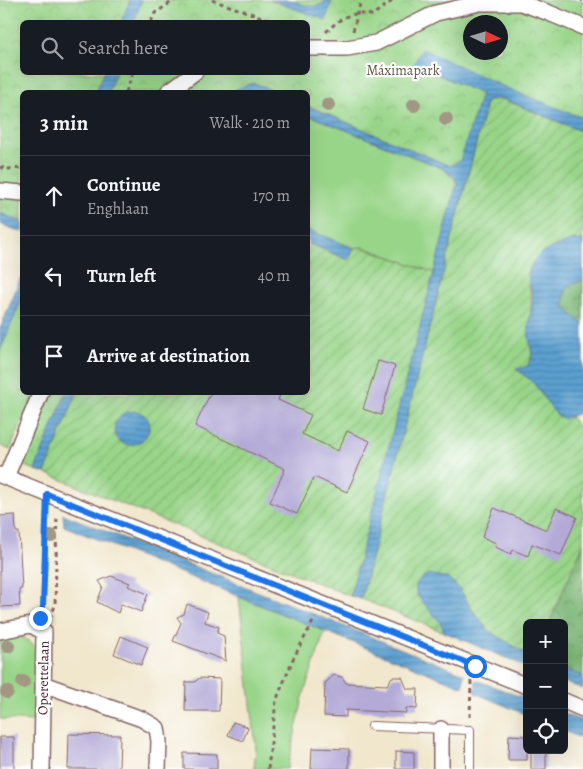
<!DOCTYPE html>
<meta charset="utf-8">
<style>
body{margin:0;font-family:Alegreya,serif;background:#242831;color:#f1f3f6}
.controls{position:absolute;right:15px;bottom:15px;display:grid;overflow:hidden;border-radius:8px;box-shadow:0 5px 20px #0002}
.controls button{width:45px;height:45px;display:grid;place-items:center;padding:0;border:0;border-bottom:1px solid #363941;background:#171b24;color:#f1f3f6;font:25px sans-serif}
.compass{position:absolute;left:463px;top:15px;width:45px;height:45px;border-radius:50%;background:#171b24;box-shadow:0 5px 20px #0002;rotate:94deg}
.stop{position:absolute;width:15px;height:15px;margin:-11px;border:4px solid #1a73e8;border-radius:50%;background:#fff}
.stop.end{background:#1a73e8;border-color:#fff;box-shadow:0 1px 5px #0008}
.list{margin:0;padding:0;list-style:none}
h2{display:flex;justify-content:space-between;align-items:center;height:65px;margin:0;padding:0 20px;font-size:21px}
h2 small{font-size:16px;font-weight:400;color:#9ea1a6}
.list li{display:grid;grid-template-columns:32px 1fr auto;gap:15px;align-items:center;box-sizing:border-box;height:80px;padding:0 20px;border-top:1px solid #363941}
.list b{display:block;font-size:19px;white-space:nowrap}
.list p{margin:0;font-size:16px;white-space:nowrap;color:#9ea1a6}
.list em{font-size:16px;font-style:normal;color:#9ea1a6}
.icon{flex:none;width:28px;height:28px;fill:none;stroke:currentColor;stroke-width:2;stroke-linecap:round;stroke-linejoin:round}
.map{position:relative;flex:none;width:583px;height:769px;overflow:hidden}
.search{position:absolute;background:#171b24;box-shadow:0 5px 20px #0002;left:20px;top:20px;width:290px;height:55px;display:flex;align-items:center;gap:12px;box-sizing:border-box;padding:0 18px;border-radius:8px;color:#9ea1a6;font-size:19px}
.panel{position:absolute;background:#171b24;box-shadow:0 5px 20px #0002;left:20px;top:90px;width:290px;height:305px;border-radius:8px}
.map>svg:first-child{display:block}
.grass{fill:#99d589;stroke:#727a5a}
.forest{fill:url(#forest-crowns);stroke:#626a50}
.park{fill:url(#park-crowns);stroke:#727a5a;fill-rule:evenodd}
.garden{fill:url(#garden-furrows);stroke:#727a5a}
.water{fill:url(#water-rules);stroke:#52607e}
.building{fill:#b3aad7}
.lines{fill:none;stroke-linecap:round;stroke-linejoin:round}
.lane-casing{stroke:#846564;stroke-width:10}
.street-casing{stroke:#846564;stroke-width:18}
.path{stroke:#846564;stroke-width:3;stroke-dasharray:4 4;stroke-linecap:butt}
.lane{stroke:#fff;stroke-width:8}
.street{stroke:#fff;stroke-width:15}
.tree{fill:#a29783}
.route{stroke:#1a73e8;stroke-width:6}
.labels{text-anchor:middle;stroke-width:4.5;stroke-linejoin:round;paint-order:stroke}
.park-label{font-size:14px;fill:#625647;stroke:#fff}
.street-label{font-size:14px;fill:#4a1f2b;stroke:#fff}
</style>
<div class="map">
<svg width="583" height="769" viewBox="0 0 583 769">
<defs>
<pattern id="forest-crowns" width="20" height="18" patternUnits="userSpaceOnUse" patternTransform="scale(1.25)"><rect width="20" height="18" fill="#7ab675"/><path d="M2 6a3 3 0 1 1 6 0M12 15a3 3 0 1 1 6 0" fill="none" stroke="#669360"/></pattern>
<pattern id="park-crowns" width="20" height="18" patternUnits="userSpaceOnUse" patternTransform="scale(1.25)"><rect width="20" height="18" fill="#99d589"/><path d="M2 6a3 3 0 1 1 6 0M12 15a3 3 0 1 1 6 0" fill="none" stroke="#85b676"/></pattern>
<pattern id="garden-furrows" width="10" height="10" patternUnits="userSpaceOnUse" patternTransform="scale(1.25)"><rect width="10" height="10" fill="#99d589"/><path d="M-1 1l2-2M0 10L10 0M9 11l2-2" fill="none" stroke="#85b676"/></pattern>
<pattern id="water-rules" width="6" height="5" patternUnits="userSpaceOnUse" patternTransform="scale(1.25)"><rect width="6" height="5" fill="#5ba0d0"/><path d="M0 2.5h6" fill="none" stroke="#4d82a9"/></pattern>
</defs>
<rect width="100%" height="100%" fill="#fff"/>
<filter id="ink" filterUnits="userSpaceOnUse"><feTurbulence type="fractalNoise" baseFrequency=".02" numOctaves="2"/><feDisplacementMap in="SourceGraphic" scale="10" xChannelSelector="R" yChannelSelector="G"/><feConvolveMatrix kernelMatrix="1 2 1 2 8 2 1 2 1" color-interpolation-filters="sRGB"/></filter>
<filter id="wash" filterUnits="userSpaceOnUse"><feTurbulence type="fractalNoise" baseFrequency=".0096" numOctaves="4" result="noise"/><feDisplacementMap in="SourceGraphic" scale="20" xChannelSelector="R" yChannelSelector="G"/><feGaussianBlur stdDeviation="1.12" result="paint"/><feColorMatrix in="noise" values="0 0 0 0 0 0 0 0 0 0 0 0 0 0 0 0 0 1.4 0 .05"/><feComposite in="paint" operator="in"/></filter>
<g filter="url(#wash)">
<rect width="100%" height="100%" fill="#f1e7cd"/>
<path class="grass" d="M308,115L444,169L457,183L435,273L363,247L354,248L308,230Z
M22,299V392L34,393L10,450L0,445V351Z
M239,597L325,631L304,693L287,769H254L256,748Z
M22,636L37,648L35,721L0,719V642Z"/>
<path class="forest" d="M583,280V324L565,308L564,295L569,286Z
M583,544V676L564,669V623H549Z"/>
<path class="park" d="M0,0H583V127L486,90L464,164L450,166L308,106V92H276L254,83L236,89L235,92H22V232L0,224ZM22,22H308V72H22ZM470,22H500V52H470Z
M33,393H66L35,470L18,463Z"/>
<path class="garden" d="M503,99L583,132V241H571L528,283C534,301 529,316 529,334C529,343 534,351 530,361C528,366 524,368 519,371L533,382L559,417H571L580,431L583,432V544L549,623H527V654L489,631L471,608L460,589L417,596C427,607 441,617 444,632L361,599L487,100Z
M308,243L349,260L354,248L362,247L435,273L350,596L45,473L77,393L308,392Z"/>
<path class="water" d="M130,0H142L134,22H121Z
M270,0C276,0 282,0 288,0C303,2 307,11 324,3L325,0H332L326,20Z
M422,49L509,89L583,118V132L503,99L487,100L361,599L350,596L457,183L455,178L444,169L308,115V106L450,166L460,161L481,94L414,64Z
M103,73H116L108,92H96Z
M254,83L257,84L276,92H235L236,89Z
M0,213L22,222V232L0,224Z
M308,230L354,248L349,260L308,243Z
M571,241H583V280L569,286L564,295L565,308L583,324V411L564,419C551,414 544,395 535,385C530,379 523,374 516,369C538,367 531,352 529,337C527,323 534,308 532,294C530,285 526,276 530,268C537,251 555,246 571,241Z
M22,274V299L0,351V329Z
M66,393H77L45,473L35,470Z
M135,411C163,417 146,451 124,444C121,443 118,439 115,436V423L124,413Z
M63,514L464,674L463,687L64,526Z
M429,574L448,578L460,589L471,608L489,631L527,654V667L444,632C439,609 394,591 429,574Z
M564,669L583,676V689L564,682Z
M476,680L527,699V715L475,693Z
M564,714L583,721V739L564,731Z"/>
<g id="blocks">
<path class="building" d="M378,361L395,366L381,415L363,409Z
M211,392H281L278,400L311,415L302,434L338,451L347,431L370,441L347,492L314,477L297,514L270,502L285,469L195,426Z
M494,508L547,530L556,508L577,517L561,555L532,544L528,556L513,550L511,554L495,547L496,543L482,537Z
M15,515L16,532H19L22,589H19L20,606L0,607V516Z
M111,576L130,583L128,586L148,594L141,612L121,604L118,613L97,602L103,587L99,581Z
M187,604L208,612L205,622L219,627L217,633L224,636L226,661L173,641L181,623L177,617L184,614Z
M121,636L148,647L141,665L114,654Z
M334,675L342,677L346,683L387,685L392,677H402L407,689H418L417,709L406,708V713L346,710V717L324,716L325,683Z
M199,678L220,679L219,711H185L186,682H195Z
M233,722L248,727L243,741L228,735Z
M69,734L120,735L119,769H68Z
M509,735L525,736V739H527V760H508Z
M0,737H14V769H0Z
M312,748L349,749V769H311Z
M531,750H546V769H531Z
M396,751L414,752V769H396Z
M184,753L217,754V769H184Z"/>
</g>
</g>
<g filter="url(#ink)">
<use href="#blocks" fill-opacity="0" stroke="#846564" stroke-width="1"/>
<g class="lines">
<g class="lane-casing">
<path id="lane" d="M372,726L470,730V769"/>
</g>
<g class="street-casing">
<path id="street" d="M308,48H347L376,43L436,13L480,3H521L549,13L583,27
M168,92L195,72
M0,191L22,193
M0,475L527,686
M6,477L41,392
M0,631L31,625L44,632L42,769
M43,684L142,719L157,728L159,741L158,769
M564,701L583,709
M441,769V729"/>
</g>
<path class="path" d="M212,0L276,22
M581,0L583,1
M151,22L155,13L175,0
M353,31L361,0
M326,32C342,17 349,11 372,15L394,0
M126,92L133,72
M0,167L6,169L22,168
M42,613L43,607L46,512
M50,618L55,606L57,515
M470,717L471,681
M268,769L276,701L293,659L315,618"/>
<use href="#lane" class="lane"/>
<use href="#street" class="street"/>
</g>
<g class="tree">
<circle cx="328" cy="105" r="7"/>
<circle cx="414" cy="105" r="7"/>
<circle cx="446" cy="119" r="7"/>
<circle cx="51" cy="536" r="7"/>
<circle cx="8" cy="646" r="7"/>
<circle cx="23" cy="682" r="7"/>
<circle cx="7" cy="692" r="7"/>
</g>
</g>
<g class="lines" filter="url(#ink)">
<path class="route" d="M40,618L43,607L47,494L475,666"/>
</g>
<g class="labels">
<g class="park-label">
<text x="403" y="75">Máximapark</text>
</g>
<g class="street-label">
<text transform="translate(43 678) rotate(-89)" y="5">Operettelaan</text>
</g>
</g>
</svg>
<div class="controls">
<button>+</button>
<button>−</button>
<button><svg class="icon" aria-label="locate" viewBox="0 0 24 24"><circle cx="12" cy="12" r="6"/><path d="M12 2v4M12 18v4M2 12h4M18 12h4"/></svg></button>
</div>
<svg class="compass" viewBox="-18 -18 36 36"><path d="M0-13l5 13h-10z" fill="#e53935"/><path d="M0 13l5-13h-10z" fill="#9ea1a6"/></svg>
<div class="stop" style="left:475px;top:666px"></div>
<div class="stop end" style="left:40px;top:618px"></div>
<div class="search"><svg class="icon" aria-label="search" viewBox="0 0 24 24"><circle cx="10" cy="10" r="6"/><path d="M15 15l6 6"/></svg>Search here</div>
<section class="panel">
<h2>3 min<small>Walk · 210 m</small></h2>
<ul class="list">
<li><svg class="icon" aria-label="ahead" viewBox="0 0 24 24"><path d="M12 20V5M6 11l6-6 6 6"/></svg><div><b>Continue</b><p>Enghlaan</p></div><em>170 m</em></li>
<li><svg class="icon" aria-label="left" viewBox="0 0 24 24"><path d="M17 20v-9H6M10 6l-5 5 5 5"/></svg><div><b>Turn left</b></div><em>40 m</em></li>
<li><svg class="icon" aria-label="arrive" viewBox="0 0 24 24"><path d="M6 21V4h12l-3 4 3 4H6"/></svg><div><b>Arrive at destination</b></div></li>
</ul>
</section>
</div>
